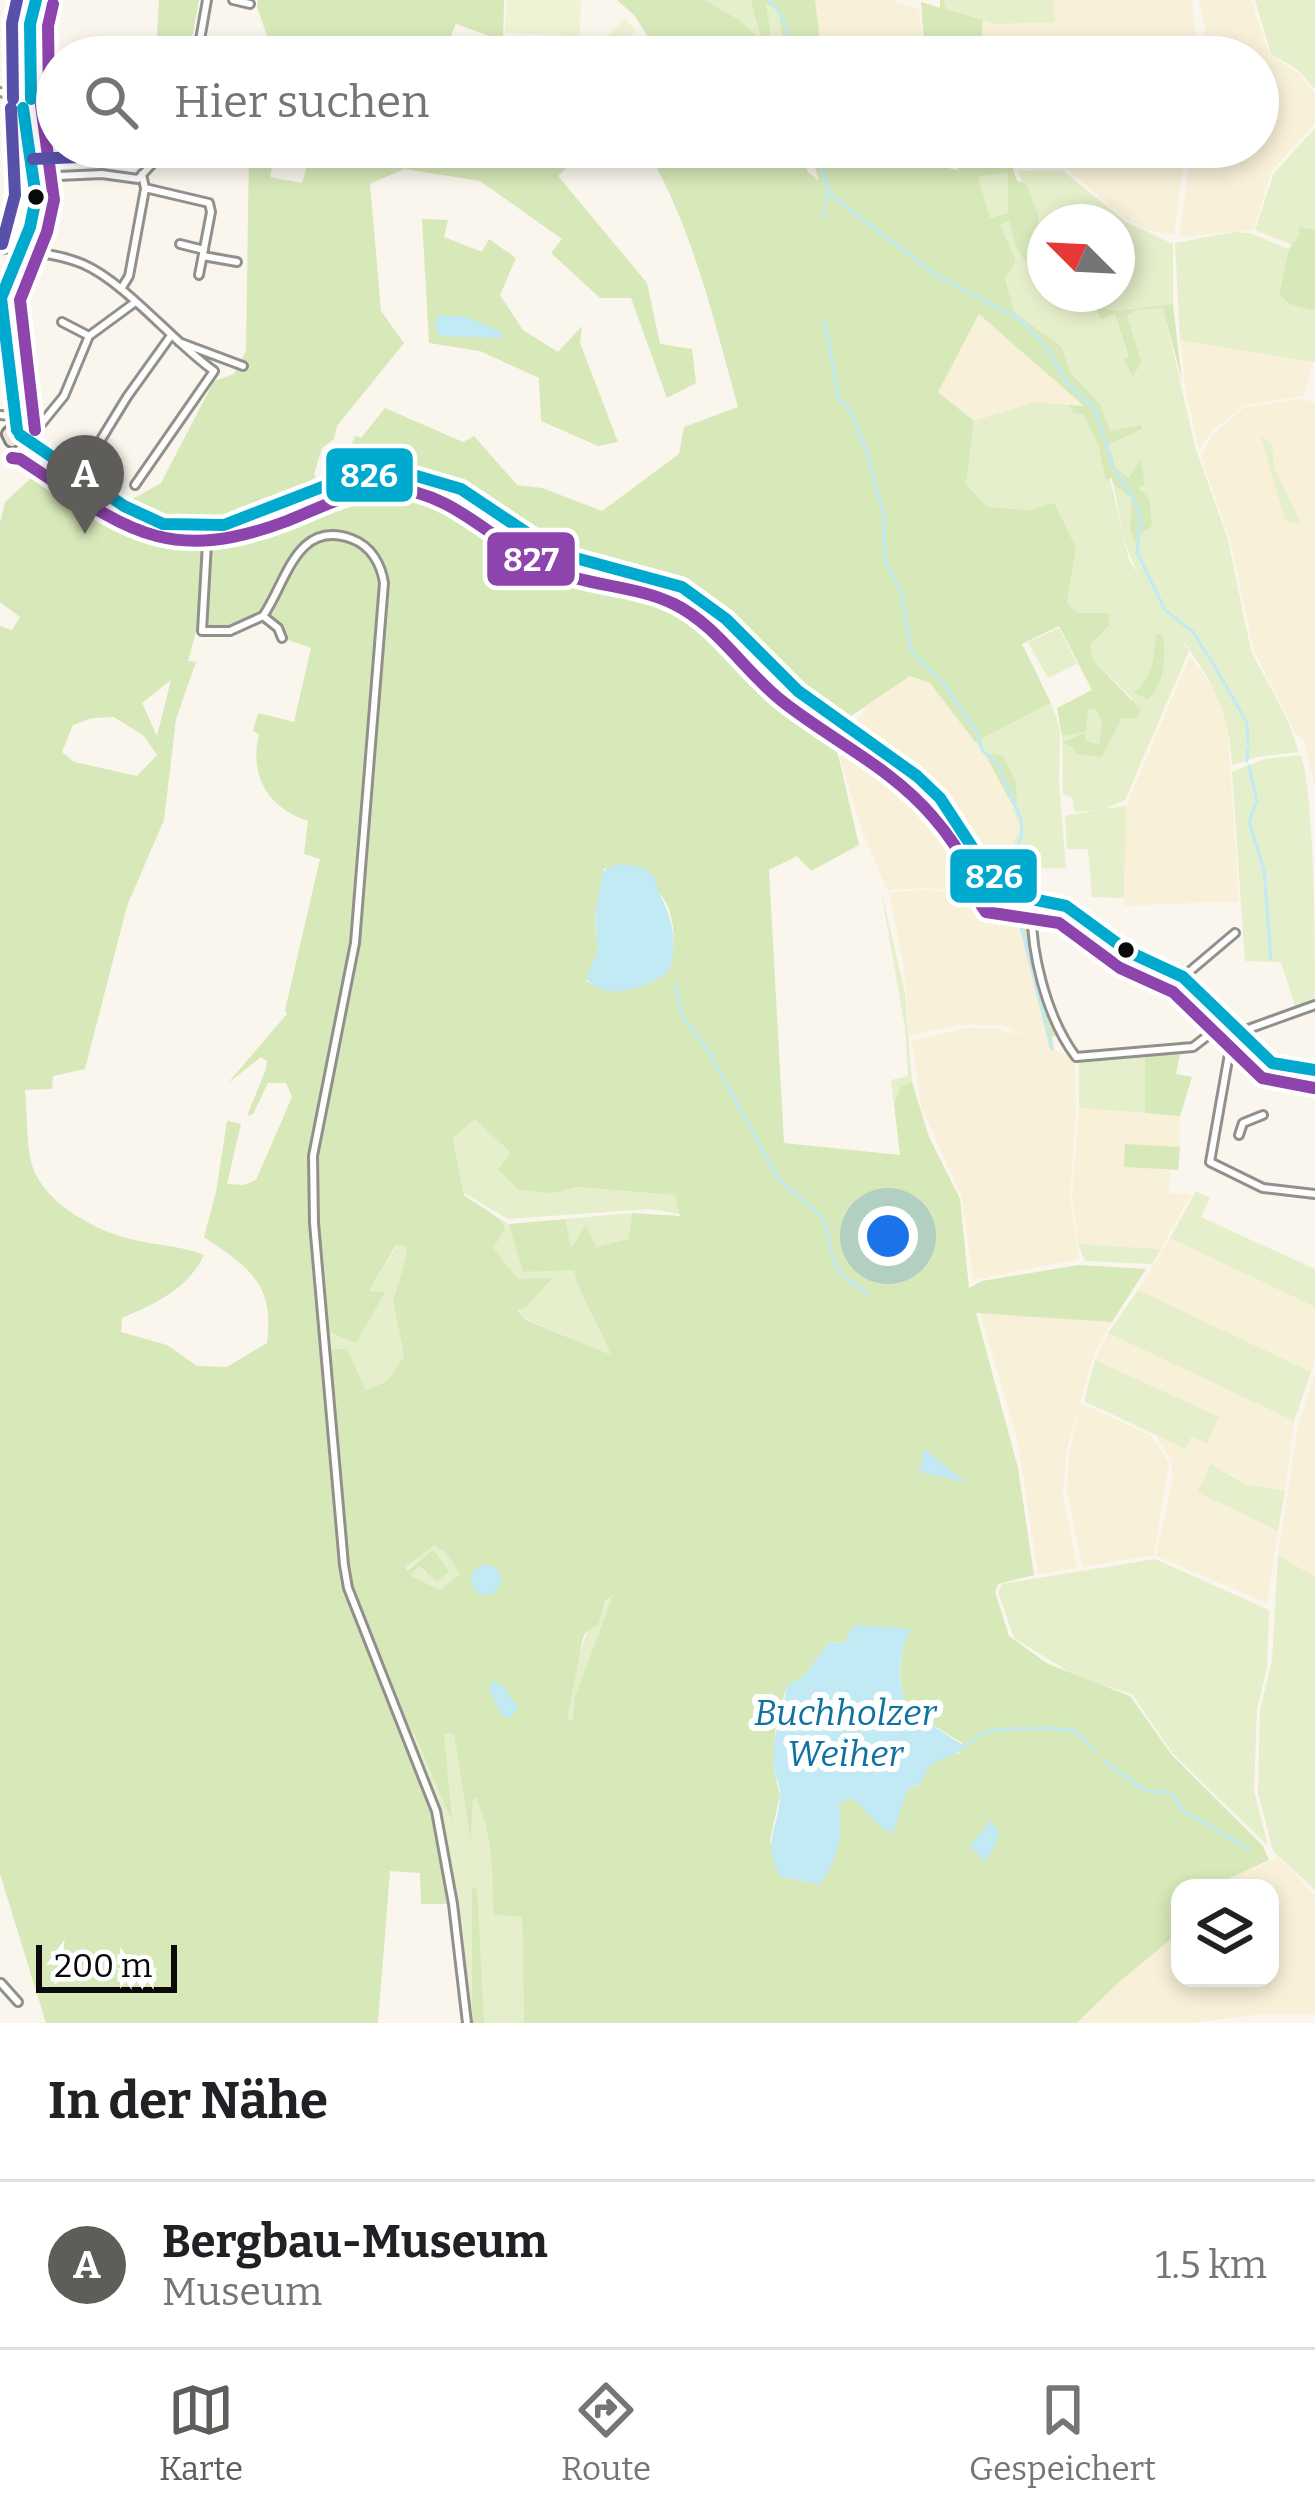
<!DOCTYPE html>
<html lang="de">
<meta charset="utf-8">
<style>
body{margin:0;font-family:Bitter,serif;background:#f2f2f2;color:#202124}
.controls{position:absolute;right:36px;bottom:36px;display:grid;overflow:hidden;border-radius:24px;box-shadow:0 6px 18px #0003}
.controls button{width:108px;height:108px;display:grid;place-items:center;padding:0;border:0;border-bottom:3px solid #e0e0e0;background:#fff;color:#202124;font:60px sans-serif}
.compass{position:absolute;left:1027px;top:204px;width:108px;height:108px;border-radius:50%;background:#fff;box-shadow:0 6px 18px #0003;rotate:294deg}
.scale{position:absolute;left:36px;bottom:30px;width:141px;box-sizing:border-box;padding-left:12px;border:6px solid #0a0a0a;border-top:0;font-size:33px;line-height:42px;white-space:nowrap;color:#0a0a0a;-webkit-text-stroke:9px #fff;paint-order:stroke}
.you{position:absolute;left:888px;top:1236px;width:42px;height:42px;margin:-30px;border:9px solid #fff;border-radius:50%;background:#1a73e8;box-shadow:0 0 0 18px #1a73e833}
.badge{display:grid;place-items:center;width:78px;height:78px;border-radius:50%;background:#5e5d59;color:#fff;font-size:39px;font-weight:700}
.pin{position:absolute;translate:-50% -99px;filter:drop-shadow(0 3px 6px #0008)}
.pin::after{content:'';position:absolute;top:63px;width:42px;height:36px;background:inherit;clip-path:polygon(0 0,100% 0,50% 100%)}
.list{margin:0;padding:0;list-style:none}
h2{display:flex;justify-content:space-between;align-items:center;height:156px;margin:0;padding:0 48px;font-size:51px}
h2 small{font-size:39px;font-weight:400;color:#757577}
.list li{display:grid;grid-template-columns:78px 1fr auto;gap:36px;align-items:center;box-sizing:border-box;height:168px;padding:0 48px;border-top:3px solid #e0e0e0}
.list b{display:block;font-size:45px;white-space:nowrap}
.list p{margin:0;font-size:39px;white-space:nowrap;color:#757577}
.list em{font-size:39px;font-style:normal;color:#757577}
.icon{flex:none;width:66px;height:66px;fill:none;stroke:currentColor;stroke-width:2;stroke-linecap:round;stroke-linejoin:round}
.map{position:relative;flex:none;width:1315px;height:2023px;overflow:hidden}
.search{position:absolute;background:#fff;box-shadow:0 6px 18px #0003;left:36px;right:36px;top:36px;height:132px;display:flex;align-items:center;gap:30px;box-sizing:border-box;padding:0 42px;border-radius:66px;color:#757577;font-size:45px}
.sheet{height:324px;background:#fff}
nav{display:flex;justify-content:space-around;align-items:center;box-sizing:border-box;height:168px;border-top:3px solid #e0e0e0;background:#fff;font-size:33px;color:#757577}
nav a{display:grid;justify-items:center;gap:6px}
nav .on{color:#5e5d59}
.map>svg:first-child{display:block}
.farmland{fill:#f8f0d8}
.green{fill:#e6efcb}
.forest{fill:#d7e8b9;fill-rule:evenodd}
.pitch{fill:#eff3d5}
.water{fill:#c2eaf5}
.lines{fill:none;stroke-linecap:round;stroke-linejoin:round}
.stream{stroke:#c2eaf5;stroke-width:3}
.minor-casing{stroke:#92908c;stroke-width:12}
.tertiary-casing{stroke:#92908c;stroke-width:15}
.primary-casing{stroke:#7f7e7a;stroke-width:18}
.minor{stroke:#fefefc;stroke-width:6}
.tertiary{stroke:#fefefc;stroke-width:9}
.primary{stroke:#ece4d6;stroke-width:12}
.bus-1-casing{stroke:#fff;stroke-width:21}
.bus-2-casing{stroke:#fff;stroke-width:21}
.bus-3-casing{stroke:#fff;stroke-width:21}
.bus-1{stroke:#00a9ce;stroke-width:12}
.bus-2{stroke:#8e44ad;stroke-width:12}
.bus-3{stroke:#5851aa;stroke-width:12}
.bus-dot{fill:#0a0a0a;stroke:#fff;stroke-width:4.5}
.labels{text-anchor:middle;stroke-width:12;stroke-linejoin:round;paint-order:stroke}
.water-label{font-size:36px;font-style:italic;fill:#0f72a1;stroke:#fff}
.line-badge{stroke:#fff;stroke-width:4.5}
.badge-label{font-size:33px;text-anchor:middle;font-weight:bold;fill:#fff}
</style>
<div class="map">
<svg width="1315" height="2023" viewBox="0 0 1315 2023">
<rect width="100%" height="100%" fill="#faf6ed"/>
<path class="farmland" d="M815,0H891L919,9L925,57H822Z
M1053,0H1192L1197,57H980L983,20L996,24L1055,21Z
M1199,0H1251L1270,55L1296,71L1315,93V124L1272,170L1253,230L1179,237L1192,147H1258V57H1205V28Z
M892,147H951L959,169L904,153Z
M1006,147H1186L1174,235L1145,229L1127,219L1064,167L1015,168Z
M980,313L1078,401L1088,407L1034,402L974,421L937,392Z
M1180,340L1313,361L1304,396L1244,405L1214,429L1199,449L1186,392Z
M1301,399L1315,403V786L1303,738L1297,736L1254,651L1230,540L1201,457L1211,436L1245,407Z
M1190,656L1215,691L1227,724L1239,901L1124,906L1126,806Z
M910,676L930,683L988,760L1019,821V835L997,872L952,802L921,770L857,721L871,702Z
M852,735L917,779L941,802L986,873L992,895L985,899L1014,904L1050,1049L1005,1026L967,1024L909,1035L905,975L889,892L930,890L979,897L930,888L887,890L860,825L840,759L842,744Z
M966,1028L997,1029L1021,1035L1075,1059L1076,1111L1070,1197L1079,1259L973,1280L962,1198L921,1106L912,1041Z
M1079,1108L1180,1116V1147L1125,1145L1124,1167L1170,1170L1169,1193L1191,1194L1161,1249L1078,1244L1072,1197Z
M1170,1238L1315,1307V1359L1311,1372L1138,1290Z
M980,1313L1112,1322L1095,1352L1067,1447L1063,1494L1077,1568L1038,1574L1018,1442Z
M1108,1333L1294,1421L1285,1491L1245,1484L1231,1473L1198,1492L1278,1531L1267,1603L1156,1556L1172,1481V1462L1156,1435L1185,1449L1192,1435L1218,1417L1095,1360Z
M1315,1372V1577L1278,1555L1298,1426Z
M1080,1403L1152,1436L1169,1463L1154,1555L1082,1567L1067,1492L1069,1456Z
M1278,1857L1315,1895V2014H1261L1191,2023H1077L1120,1981L1180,1932V1978H1270V1888H1219L1230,1878Z"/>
<path class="green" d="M705,0H751L764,43L739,20Z
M944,0H1053L1055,22L996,24L946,9Z
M1255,0H1315V89L1297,69L1271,54Z
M765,4L778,10L785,57H774Z
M1315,128V230L1300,234L1292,245L1255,230L1274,173Z
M1062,170L1125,221L1173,244V304L1115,311L1105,308L1097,294H1117V222H1045V294H1089L1101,318L1115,314L1133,376L1127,316L1136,310L1163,307L1195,446L1228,540L1251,651L1286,717L1299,752L1257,757L1232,765C1229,670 1166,637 1131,558C1121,536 1119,508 1113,484L1131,498L1130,530L1138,547L1140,536L1147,532L1139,461L1129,478L1116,468L1109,443L1142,428L1110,432L1101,405L1070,372L1062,347L1014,312L1005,277L1000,225L1009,220L1016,248L1026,262L1039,261L1026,184L1022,183L1018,171Z
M1009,173V213L989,218L978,175Z
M1234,232L1250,233L1289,249L1279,292L1289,304L1315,311V362L1180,340L1175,243Z
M1034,402L1069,405L1073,413L1084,414L1098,445L1106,480L1110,479L1129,560L1189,651L1125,800L1105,809L1126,806L1124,898L1092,897L1088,849H1067L1065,816L1096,810L1074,812L1073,799L1063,794L1062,736L1086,730L1087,709L1096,710L1102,723L1099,745L1087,741L1086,734L1064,741L1102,757L1132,698L1093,660L1090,647L1109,624L1076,613L1067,603L1076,548L1031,510L987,507L966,484L974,421Z
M1261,436L1272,444L1274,468L1301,523L1285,521Z
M1059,628L1077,664L1048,678L1028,642Z
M1051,703L1060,728L1059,783L1066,868L1017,869L1008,856L1020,828L1011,803L1017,800L1016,782L1003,756L994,753L988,760L975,742Z
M1301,755C1315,800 1315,946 1315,1003L1296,1009L1281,962L1245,961L1232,772L1264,759Z
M880,885L905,993L912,1082L901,1086L894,1104L891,1080L908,1076L905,1028Z
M1145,1052V1113L1079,1108V1059Z
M475,1118L553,1193L577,1187L675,1195L680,1214L649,1209L508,1219L464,1193L453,1138Z
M1196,1191L1210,1198L1201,1217L1315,1269V1307L1170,1238Z
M632,1213L630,1239L595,1247L586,1226L570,1249L565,1219Z
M501,1220L509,1224L524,1272L574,1269C581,1302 600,1325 612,1356L526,1319L517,1309L520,1307L518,1280L492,1248L504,1229Z
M1078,1244L1161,1249L1152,1264L1085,1261Z
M397,1245L405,1246L407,1254L393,1301L404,1357L386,1383L366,1390L347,1349H330L329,1332L356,1342L383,1292L368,1293Z
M1138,1290L1311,1372L1294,1421L1108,1333Z
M1095,1360L1219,1417L1207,1444L1192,1436L1185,1449L1084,1401Z
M1211,1464L1245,1484L1285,1491L1278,1531L1197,1492Z
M431,1546L446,1553L460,1574L440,1590L410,1575L419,1566L426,1574L433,1551L392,1579L383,1575L405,1567Z
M1278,1555L1315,1577V1890L1273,1851L1258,1793L1260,1710L1272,1660Z
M1155,1559L1269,1610L1267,1668L1257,1709L1254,1790L1268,1846L1173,1754L1132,1694L1079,1678L1014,1638L998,1592L1002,1584Z
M613,1595L574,1721H567C566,1687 586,1615 613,1595Z
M405,1723L413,1733L450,1815L444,1732L454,1734L471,1841L473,1799L477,1798L492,1841V1879L508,1913L522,1916L524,2023H484L476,1887L472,1889V2023H469L438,1812Z"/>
<path class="forest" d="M159,0H199L191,44L157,36Z
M258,0H504L503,41L456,24L445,49L434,57H341L344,45L314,57H274L257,6Z
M617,0H705L739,20L762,41L751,0H815L822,57H785L778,10L766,4L774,57H660L635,16Z
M940,0H944L946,9L983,20L980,57H925L921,2L940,8Z
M249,147H276L270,177L302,183L313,147H568V166L558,176L647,283L660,344L692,349L696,383L667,398L631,298H600L551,253L562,239L480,181L404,169L370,184L381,311L404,343L337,426L334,439L322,448L314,474L317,481C250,508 199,537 129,501L161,483L214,381L234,374L246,351Z
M699,147H795L808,172L819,181L809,147H827L831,155L838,147H890L903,155L959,171L951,147H1006L1017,181L1026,184L1038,214L1039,261L1026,262L1016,248L1009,221L1000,225L1016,261L1005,278L1014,312L1062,347L1070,372L1101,405L1110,431L1141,425L1142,429L1109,444L1116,468L1129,478L1140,459L1145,484L1140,488L1149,499L1152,525L1140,537L1138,550L1130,530L1131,498L1113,484L1112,478L1106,481L1098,445L1084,415L1073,413L1069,405L1084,406L979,314L938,392L974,421L966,484L987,507L1031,510L1054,503L1076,548L1067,603L1077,613H1108L1110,624L1090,646L1093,660L1141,710L1137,718H1122L1102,757L1076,754L1073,747L1062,742L1085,733L1087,741L1099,745L1102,723L1096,710L1088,709L1086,731L1062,736L1057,708L1092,690L1059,626L1022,644L1051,703L975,742L930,683L910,676L832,729L859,845L811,871L797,856L769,870L784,1143L900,1155L894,1104L901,1086L912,1082L929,1137L960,1199L969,1288L982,1281L1079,1265L1146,1269L1112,1322L976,1313L1018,1468L1034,1575L998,1584L995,1592L1009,1636L1048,1664L1130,1696L1172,1755L1263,1846L1269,1860L1230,1878L1219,1888H1180V1932L1120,1981L1077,2023H524L522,1917L494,1914C491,1867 495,1842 476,1798L473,1799L471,1842L454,1734L444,1733L452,1821L414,1734L404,1723L399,1728L434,1818L449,1904H421L420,1873L390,1871L378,2023H46L0,1874V626L12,630L20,617L0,602V523L5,502L43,467C113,507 139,535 224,533L227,528L362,478C355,463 346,453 355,436L361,438L385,408L463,442L474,436L517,485L542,488L602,511L679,454L684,427L738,407C715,324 696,242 656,166L673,162ZM1008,173V213L990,218L978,176ZM262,610L284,629L285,639L311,648L294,722L258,713L253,731L259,734C249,776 268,808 308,821L304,854L320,859L285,1010L287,1014L228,1083L261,1057L267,1061L266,1069L247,1116L253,1114L268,1083H286L292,1097L256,1180L244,1185L227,1184L241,1124L227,1121L216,1192L204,1237C248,1267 275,1283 267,1343L227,1367L197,1366L167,1345L121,1332L122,1318C155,1304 188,1289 204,1255C182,1246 162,1246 139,1241C103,1234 54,1210 36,1175C25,1154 28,1115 25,1090L52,1089L53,1076L85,1069L127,906L164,820L176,719L196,662L188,661L197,628L233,626ZM171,680L157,736L142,703ZM114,717L144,736L157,755L137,776L74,762L62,752L73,725L92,718ZM604,868C620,875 648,881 659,893C677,912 676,949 669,971C645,989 613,998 586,981L598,951L595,915ZM475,1119L511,1153L498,1169L519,1190L553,1193L577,1187L675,1195L680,1216L632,1213L629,1239L596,1247L586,1225L571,1248L565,1219L509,1224L523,1272L574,1270C581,1301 600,1325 611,1355L526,1320L517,1310L525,1308L552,1278L518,1279L493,1248L505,1229L501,1220L464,1195L453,1138ZM396,1245L405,1246L407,1254L393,1301L404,1357L386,1382L366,1390L347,1349H329L318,1287L329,1332L356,1343L385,1292L369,1291ZM433,1546L446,1553L460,1574L440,1590L410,1575L419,1566L437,1581L449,1571L433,1550L408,1570L405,1567ZM613,1595L575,1697L573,1720L567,1721L582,1641L585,1633L598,1625L605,1601ZM853,1626L910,1629C897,1659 898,1677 907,1709L962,1743L959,1753C936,1758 928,1763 918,1785L907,1790L897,1816L850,1798L839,1804L820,1885L780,1876L770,1840L780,1795L773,1766L776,1722L787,1686L805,1675L829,1642L845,1643Z
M422,219L448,220L444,237L482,252L489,239L516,258L500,295L523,330L558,352L582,326L580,343L618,442L598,446L541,421L539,378L480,351L429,343Z
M1299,227L1315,230V311L1289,304L1279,293L1289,249L1300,234Z
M1089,294H1097L1105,308L1115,311L1173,304L1182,381L1163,308L1136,310L1127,316L1141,362L1133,377L1124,361L1128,356L1115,314L1101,319Z
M1162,634C1167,655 1164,685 1148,700L1134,692C1153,679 1154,657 1156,635Z
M993,753L1003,756L1016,782L1017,801L1011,803L988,760Z
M1027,901L1046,994L1061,1034L1052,1037L1054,1050L1050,1049L1014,904Z
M1181,1049L1176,1074L1192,1077L1180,1116L1145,1113V1052Z
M1125,1144L1180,1147L1178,1170L1124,1167Z
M477,1887L484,2023H472V1888Z"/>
<path class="pitch" d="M506,0H581L580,36L505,33Z
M625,18L636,31L612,54L601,42Z"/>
<path class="water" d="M438,316H464L503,332L502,338L440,336L435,326Z
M617,864C626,865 639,865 646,870C657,875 656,886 660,895C673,920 678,944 669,971C647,988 607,1002 586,979L598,951L595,915L603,871Z
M924,1449L967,1483L920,1472Z
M471 1580a15 15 0 1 1 30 0a15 15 0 1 1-30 0Z
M853,1625L911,1629C896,1659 898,1677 907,1709L964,1746C950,1764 928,1753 923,1782L907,1790L893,1833C874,1827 868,1808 850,1798L839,1804C845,1833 837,1861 820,1885L780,1876C760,1840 781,1826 780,1791C779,1781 773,1772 773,1763C772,1735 783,1712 787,1686L805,1675L829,1642L845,1643Z
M493,1681L503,1686L518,1707L511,1718L502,1716L489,1689Z
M991,1820L1000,1834L986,1862L970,1846Z"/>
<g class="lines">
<path class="stream" d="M769,0C785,18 792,32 786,57
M815,147L828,190L836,199L935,274L1022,321L1048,349L1066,382L1095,409L1114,469L1135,501L1141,523L1137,552L1165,610L1193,632L1217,670L1247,723L1248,743
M825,205L828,190
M823,211L826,218
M825,323L839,400L849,408L866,450L884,516L885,561L901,591L911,650L945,685L977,732L982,750L997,763L1021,819L1022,833L1009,876L1013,884
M1247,761L1248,747
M1249,766L1257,801L1249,821L1264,870L1271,959
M1016,905L1052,1049
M676,983L682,1016L707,1049L778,1178L824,1219L834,1263L842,1275L867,1293
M964,1746L982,1734L1000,1729L1055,1728L1077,1732L1096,1752
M1104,1761L1146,1791L1172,1793L1181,1809L1249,1849"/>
<g class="minor-casing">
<path id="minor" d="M233,0L250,4
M197,57L207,0
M238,57V43
M0,92L22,98
M31,98H57
M208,159L212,147
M142,174L145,188L209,203L211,212L199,275
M36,177L102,174L138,179L168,147
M180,244L204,250
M0,248C28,252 57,253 83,264C126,283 172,341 214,371L135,485
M203,256L237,262
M121,289L129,276L145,189
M62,322L89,336
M179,342L243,366
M0,415L11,416
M29,439L64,396L89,336L134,303
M80,474L127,397L170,337
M208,526L202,631H230L263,616C286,584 296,518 352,539C371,546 381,564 384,583L355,943L313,1156L314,1223L344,1565L348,1588L436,1811L453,1904L467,2023
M263,616L278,628L282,638
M1032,899C1029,948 1046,1017 1076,1057L1193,1047L1228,1020
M1183,977L1235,933
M1240,1032L1315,1005
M1248,1040L1231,1047L1229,1054L1210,1162L1263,1188L1315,1194
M1239,1135L1243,1123L1263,1115
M1,1983L18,2002"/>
</g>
<g class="tertiary-casing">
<path id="tertiary" d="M20,435L124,506L163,524L224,525L348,477L403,472L461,489L557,553L682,587L726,619L770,667L798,691L917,776L940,798L987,870L999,881L1032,899L1066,906L1129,952L1183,977L1272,1063L1295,1069L1315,1070
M987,870L996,897L1010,901L1027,899"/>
</g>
<g class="primary-casing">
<path id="primary" d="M31,99L30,24L36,0
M15,429L19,436L12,440L9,434Z
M17,430V407L1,298L30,227L36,198L23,108"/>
</g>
<use href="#minor" class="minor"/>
<use href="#tertiary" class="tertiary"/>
<use href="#primary" class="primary"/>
<g class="bus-1-casing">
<path id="bus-1" d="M31,99L30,24L36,0
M17,430L1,298L30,227L36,198L23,108
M20,435L124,506L163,524L224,525L348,477L403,472L461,489L557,553L682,587L726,619L798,691L917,776L940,798L987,870L999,881L1032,899L1066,906L1129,952L1183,977L1272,1063L1315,1070"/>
</g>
<g class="bus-2-casing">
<path id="bus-2" d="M49,99L48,26L53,4
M35,430L20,300L47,232L54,200L41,105
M12,458L20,459C121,525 162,568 287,521C320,508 354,489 390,489C451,490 492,541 543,566C584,587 633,584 674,604C717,625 744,671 782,701C831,740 892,768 933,817C947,833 960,851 968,870C975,885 975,899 986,912L1059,923L1120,968L1173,992L1262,1078L1314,1088"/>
</g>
<g class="bus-3-casing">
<path id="bus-3" d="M13,99L12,23L17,0
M33,159L103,156L131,160L143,147
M2,244L15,195L11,108"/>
</g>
<use href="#bus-1" class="bus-1"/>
<use href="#bus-2" class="bus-2"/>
<use href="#bus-3" class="bus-3"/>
</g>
<g class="bus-dot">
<circle cx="36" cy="197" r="10"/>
<circle cx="1126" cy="950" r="10"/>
</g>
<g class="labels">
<g class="water-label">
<text x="845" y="1725">Buchholzer<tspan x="845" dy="41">Weiher</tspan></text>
</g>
</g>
<g class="line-badge">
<rect x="324" y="446" width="91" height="58" rx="12" fill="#00a9ce"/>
<rect x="485" y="530" width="92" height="58" rx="12" fill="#8e44ad"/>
<rect x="948" y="847" width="91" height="58" rx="12" fill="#00a9ce"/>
</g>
<g class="badge-label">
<text x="369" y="487">826</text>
<text x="531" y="571">827</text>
<text x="994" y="888">826</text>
</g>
</svg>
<div class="controls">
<button><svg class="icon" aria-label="layers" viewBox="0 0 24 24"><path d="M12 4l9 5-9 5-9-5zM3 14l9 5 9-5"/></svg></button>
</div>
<svg class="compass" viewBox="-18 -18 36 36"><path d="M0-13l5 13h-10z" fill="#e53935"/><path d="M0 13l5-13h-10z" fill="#757577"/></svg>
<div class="scale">200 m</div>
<div class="you"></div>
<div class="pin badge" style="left:85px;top:534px">A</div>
<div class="search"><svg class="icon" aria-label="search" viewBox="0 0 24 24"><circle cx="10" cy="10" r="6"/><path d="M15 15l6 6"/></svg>Hier suchen</div>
</div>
<section class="sheet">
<h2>In der Nähe<small></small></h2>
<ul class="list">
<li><span class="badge">A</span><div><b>Bergbau-Museum</b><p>Museum</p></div><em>1.5 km</em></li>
</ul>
</section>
<nav>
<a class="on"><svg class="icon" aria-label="map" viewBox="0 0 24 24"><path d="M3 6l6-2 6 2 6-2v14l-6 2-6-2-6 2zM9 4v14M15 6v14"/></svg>Karte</a>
<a><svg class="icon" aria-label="directions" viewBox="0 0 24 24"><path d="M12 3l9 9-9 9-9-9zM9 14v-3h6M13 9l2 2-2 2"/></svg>Route</a>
<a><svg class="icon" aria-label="saved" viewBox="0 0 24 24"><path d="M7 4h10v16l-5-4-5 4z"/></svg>Gespeichert</a>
</nav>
